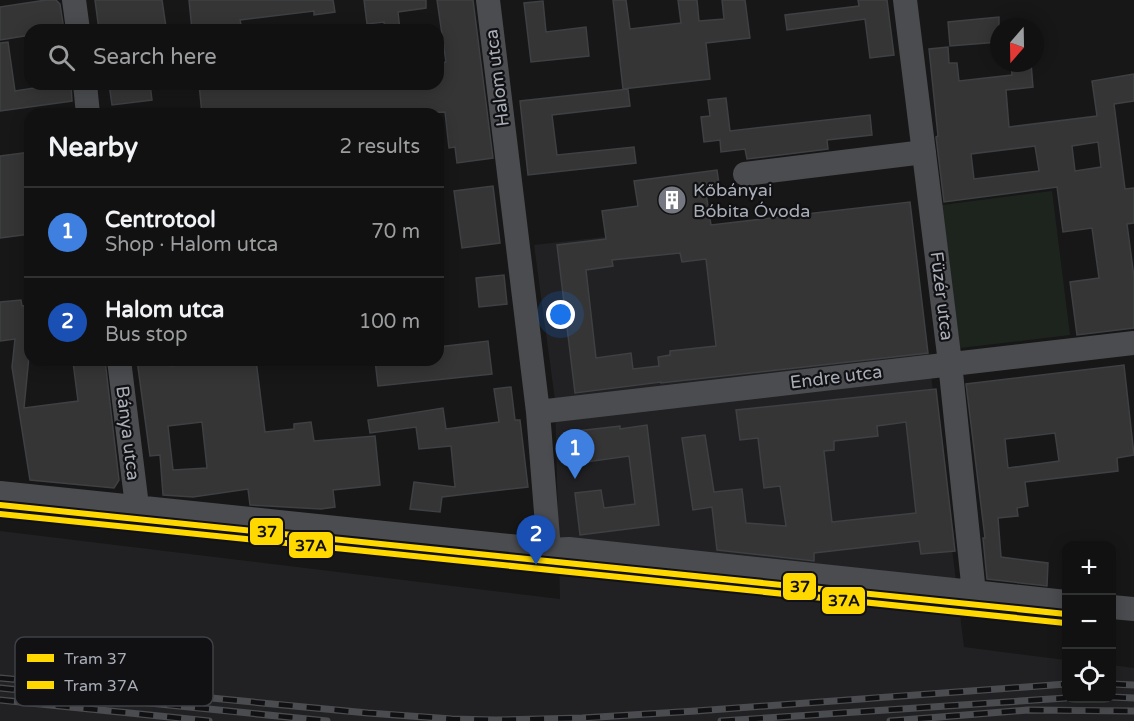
<!DOCTYPE html>
<meta charset="utf-8">
<style>
body{margin:0;font-family:"Varela Round",sans-serif;background:#1a1a1a;color:#f1f3f6}
.controls{position:absolute;right:18px;bottom:18px;display:grid;overflow:hidden;border-radius:12px;box-shadow:0 3px 15px #0003}
.controls button{width:54px;height:54px;display:grid;place-items:center;padding:0;border:0;border-bottom:2px solid #303131;background:#111;color:#f1f3f6;font:30px sans-serif}
.compass{position:absolute;left:990px;top:18px;width:54px;height:54px;border-radius:50%;background:#111;box-shadow:0 3px 15px #0003;rotate:200deg}
.you{position:absolute;left:561px;top:315px;width:21px;height:21px;margin:-15px;border:4px solid #fff;border-radius:50%;background:#1a73e8;box-shadow:0 0 0 9px #1a73e833}
.badge{display:grid;place-items:center;width:39px;height:39px;border-radius:50%;background:#db2777;color:#fff;font-size:20px;font-weight:700}
.pin{position:absolute;translate:-50% -50px;filter:drop-shadow(0 2px 3px #0008)}
.pin::after{content:'';position:absolute;top:32px;width:21px;height:18px;background:inherit;clip-path:polygon(0 0,100% 0,50% 100%)}
.list{margin:0;padding:0;list-style:none}
h2{display:flex;justify-content:space-between;align-items:center;height:78px;margin:0;padding:0 24px;font-size:26px}
h2 small{font-size:20px;font-weight:400;color:#9c9d9f}
.list li{display:grid;grid-template-columns:39px 1fr auto;gap:18px;align-items:center;box-sizing:border-box;height:90px;padding:0 24px;border-top:2px solid #303131}
.list b{display:block;font-size:22px;white-space:nowrap}
.list p{margin:0;font-size:20px;white-space:nowrap;color:#9c9d9f}
.list em{font-size:20px;font-style:normal;color:#9c9d9f}
.icon{flex:none;width:33px;height:33px;fill:none;stroke:currentColor;stroke-width:2;stroke-linecap:round;stroke-linejoin:round}
.map{position:relative;flex:none;width:1134px;height:721px;overflow:hidden}
.search{position:absolute;background:#111;box-shadow:0 3px 15px #0003;left:24px;top:24px;width:420px;height:66px;display:flex;align-items:center;gap:15px;box-sizing:border-box;padding:0 21px;border-radius:18px;color:#9c9d9f;font-size:22px}
.panel{position:absolute;background:#111;box-shadow:0 3px 15px #0003;left:24px;top:108px;width:420px;height:258px;border-radius:18px}
.map>svg:first-child{display:block}
.built{fill:#212123}
.green{fill:#1d241e}
.building{fill:#353536;stroke:#3f4043;stroke-width:1.5;fill-rule:evenodd}
.lines{fill:none;stroke-linecap:round;stroke-linejoin:round}
.minor{stroke:#4b4c50;stroke-width:24}
.rail-casing{stroke:#4b4c4f;stroke-width:7}
.rail{stroke:#111113;stroke-width:4.5;stroke-dasharray:14;stroke-linecap:butt}
.tram-1-casing{stroke:#111113;stroke-width:10}
.tram-2-casing{stroke:#111113;stroke-width:10}
.tram-1{stroke:#ffd800;stroke-width:6}
.tram-2{stroke:#ffd800;stroke-width:6}
.labels{text-anchor:middle;stroke-width:4.5;stroke-linejoin:round;paint-order:stroke}
.street-label{font-size:18px;fill:#a8adb8;stroke:#111113}
.poi-label{font-size:18px;fill:#a8adb8;stroke:#111113;text-anchor:start}
.key{fill:#111113;stroke:#3e4045;stroke-width:1.5}
.key-label{font-size:16px;fill:#a8adb8}
.line-badge{stroke:#111113;stroke-width:2}
.pale-badge-label{font-size:16px;text-anchor:middle;font-weight:bold;fill:#111}
</style>
<div class="map">
<svg width="1134" height="721" viewBox="0 0 1134 721">
<rect width="100%" height="100%" fill="#171717"/>
<path class="built" d="M910,202L964,647L1066,660V698H1112V665L1134,668V721H0V531L560,599L555,400L534,245Z"/>
<path class="green" d="M1052,191L1070,335L960,348L942,205Z"/>
<path class="building" d="M46,0H56L60,4L64,30H30V35L0,40V7Z
M95,0H162L166,27L141,30H99Z
M189,0H333L335,12L314,15V11L240,20L242,30H192Z
M364,0H426V8L398,12L400,30H385L384,22L367,24Z
M437,0H473L493,158L457,163L455,147L449,148L445,112L202,114L199,84H438V63L446,62Z
M613,0H626L630,29L681,23L678,0H697L699,21L724,19L722,0H745L750,38L706,43L710,79L623,89Z
M858,0H887L894,55L870,58L865,19L787,30L785,15L859,6Z
M543,1L546,32L586,27L589,56L531,62L524,3Z
M999,17V42L950,46L948,22Z
M8,42L15,91L41,87L40,84H71L72,101L0,111V43Z
M948,47L949,63H957L959,81L1012,75L1011,63H1031L1033,87L1006,90L1009,127L1097,116L1092,81L1134,74V101L1114,104L1125,189L1134,188V223L1127,224L1134,277V328L1077,335L1070,282L1099,278L1092,228L1063,232L1057,187L944,202L936,137L938,136L929,49ZM1098,142L1101,167L1075,171L1072,146ZM1035,146L1039,171L974,179L971,154Z
M109,84H150L152,100L112,105Z
M628,89L630,106L552,115L557,155L634,147L636,163L528,175L520,101Z
M726,98L730,131L870,115L872,135L827,140L828,149L747,159L745,149L721,152L720,140L704,142L701,117L710,116L708,100Z
M30,152V234L0,238V156Z
M717,170L720,191L706,193L711,225L910,202L928,353L661,383V382L575,393L557,245L606,239L602,211L638,206L634,181ZM680,253L682,262L706,259L716,346L670,351V355L658,357L659,366L633,369L631,353L596,358L586,270L613,266L612,260Z
M493,186L500,243L462,248L454,191Z
M504,275L507,304L479,307L476,278Z
M21,300L22,306L30,305V346L24,408L78,401L73,362L105,360L119,480L114,488L30,480L12,367L15,339L0,341V302Z
M488,341L492,374L378,386L375,360H438V347Z
M137,360H170L171,366L219,360H256L265,432L294,429V424L311,422L314,441L375,436L380,485L333,490L335,507L321,509L250,505L248,489L193,497L163,495L160,455L150,456ZM202,422L207,468L173,470L168,426Z
M1124,365L1134,455L1117,458L1118,471L1025,482L1028,506L1017,508L1018,516L998,518L1001,557L1048,563L1047,586L987,579L983,538H985L966,384ZM1055,433L1059,461L1008,468L1005,439Z
M511,387L515,420H520L528,487L442,497L440,512L410,509L414,482L455,487L451,446L419,449L416,427L370,433L368,420L443,408L446,429L499,422L494,389Z
M936,389L955,551L921,554L919,541L814,553V561L717,550L712,507L693,510L682,438L705,435L714,492L742,489L746,523L786,526L780,486L764,488L758,438L740,440L736,410ZM906,422L916,513L832,522L824,451L834,450V441L878,436L877,426Z
M647,425L659,525L580,535L575,493L601,490L604,508L635,504L629,456L572,464L568,432L620,426V429Z"/>
<g class="lines">
<path class="minor" d="M74,0L78,30
M488,0L538,412L549,550
M905,0L950,363L974,593
M85,84L88,114
M745,174L924,152
M119,360L137,506
M538,412L1134,343
M0,493L549,550L569,549L1066,602
M1112,607L1134,609"/>
<g class="rail-casing">
<path id="rail" d="M0,678L368,713L452,719L495,720L582,718L696,711L1066,684
M1112,684L1134,685
M0,688L327,721
M1112,697L1134,698
M0,700L209,721
M721,721L1066,698
M890,721L1028,710L1134,711"/>
</g>
<use href="#rail" class="rail"/>
<g class="tram-1-casing">
<path id="tram-1" d="M0,505C356,539 711,578 1066,614"/>
</g>
<g class="tram-2-casing">
<path id="tram-2" d="M0,514C355,548 710,587 1065,623"/>
</g>
<use href="#tram-1" class="tram-1"/>
<use href="#tram-2" class="tram-2"/>
</g>
<defs>
<g id="building-disc" transform="scale(1.5)"><circle r="9.5" fill="#757880" stroke="#111113"/><path d="M-4-6H4V6H1V3H-1V6H-4ZM-2.5-4.3h1.7v1.8h-1.7ZM.8-4.3h1.7v1.8H.8ZM-2.5-1h1.7V.8h-1.7ZM.8-1h1.7V.8H.8Z" fill="#fff"/></g>
</defs>
<g fill-rule="evenodd">
<use href="#building-disc" x="672" y="200"/>
</g>
<g class="labels">
<g class="street-label">
<text transform="translate(497 78) rotate(-97)" y="6">Halom utca</text>
<text transform="translate(942 296) rotate(83)" y="6">Füzér utca</text>
<text transform="translate(836 377) rotate(-7)" y="6">Endre utca</text>
<text transform="translate(128 433) rotate(83)" y="6">Bánya utca</text>
</g>
<g class="poi-label">
<text x="693" y="196">Kőbányai<tspan x="693" dy="21">Bóbita Óvoda</tspan></text>
</g>
</g>
<rect x="15" y="637" width="198" height="69" rx="9" class="key"/>
<rect x="27" y="654" width="27" height="8" fill="#ffd800"/>
<rect x="27" y="681" width="27" height="8" fill="#ffd800"/>
<g class="key-label">
<text x="64" y="664">Tram 37</text>
<text x="64" y="691">Tram 37A</text>
</g>
<g class="line-badge">
<rect x="249" y="517" width="35" height="29" rx="6" fill="#ffd800"/>
<rect x="288" y="531" width="46" height="28" rx="6" fill="#ffd800"/>
<rect x="782" y="572" width="35" height="29" rx="6" fill="#ffd800"/>
<rect x="821" y="586" width="45" height="29" rx="6" fill="#ffd800"/>
</g>
<g class="pale-badge-label">
<text x="267" y="537">37</text>
<text x="311" y="551">37A</text>
<text x="800" y="592">37</text>
<text x="844" y="606">37A</text>
</g>
</svg>
<div class="controls">
<button>+</button>
<button>−</button>
<button><svg class="icon" aria-label="locate" viewBox="0 0 24 24"><circle cx="12" cy="12" r="6"/><path d="M12 2v4M12 18v4M2 12h4M18 12h4"/></svg></button>
</div>
<svg class="compass" viewBox="-18 -18 36 36"><path d="M0-13l5 13h-10z" fill="#e53935"/><path d="M0 13l5-13h-10z" fill="#9c9d9f"/></svg>
<div class="you"></div>
<div class="pin badge" style="left:575px;top:479px;background:#3f7fe0">1</div>
<div class="pin badge" style="left:536px;top:565px;background:#1a4fb4">2</div>
<div class="search"><svg class="icon" aria-label="search" viewBox="0 0 24 24"><circle cx="10" cy="10" r="6"/><path d="M15 15l6 6"/></svg>Search here</div>
<section class="panel">
<h2>Nearby<small>2 results</small></h2>
<ul class="list">
<li><span class="badge" style="background:#3f7fe0">1</span><div><b>Centrotool</b><p>Shop · Halom utca</p></div><em>70 m</em></li>
<li><span class="badge" style="background:#1a4fb4">2</span><div><b>Halom utca</b><p>Bus stop</p></div><em>100 m</em></li>
</ul>
</section>
</div>
